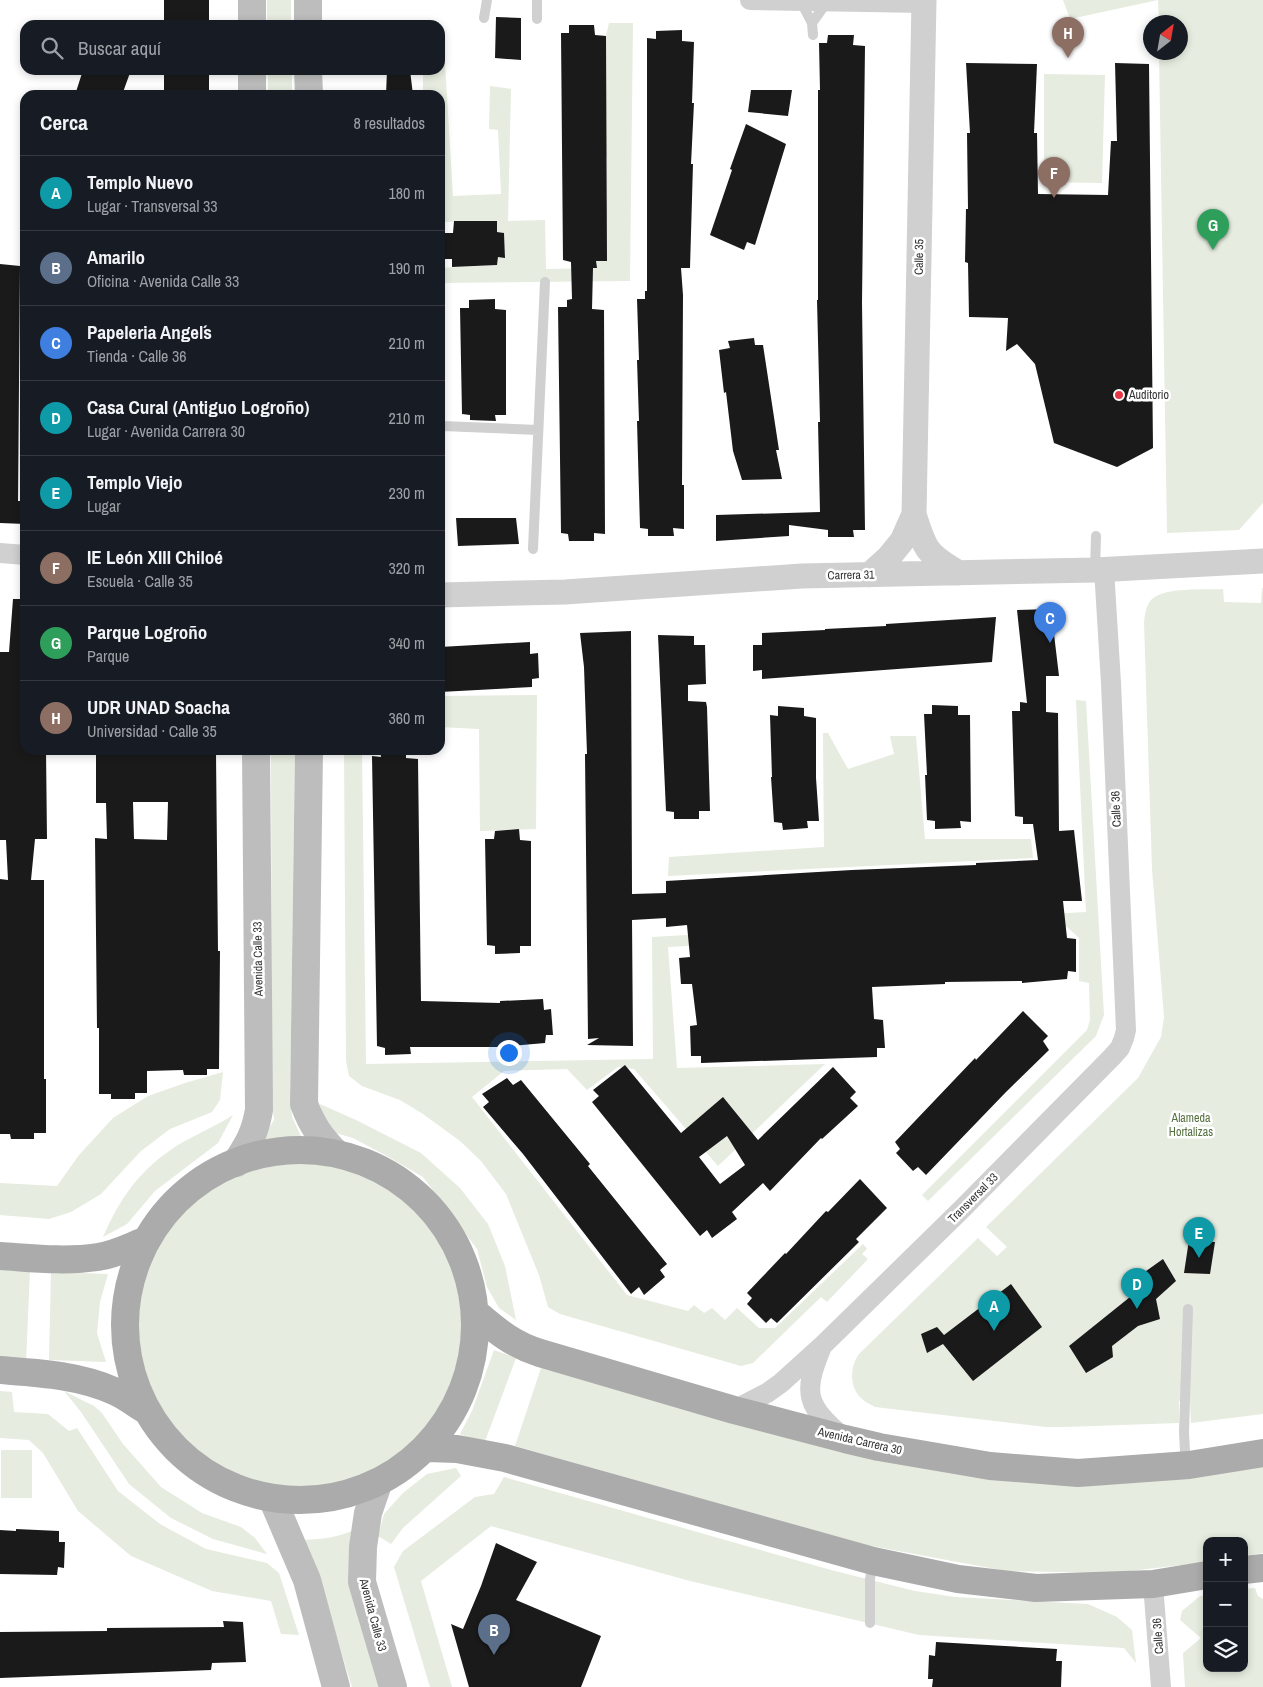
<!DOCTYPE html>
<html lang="es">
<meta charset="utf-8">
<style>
body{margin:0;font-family:"Archivo Narrow",sans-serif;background:#20242c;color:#f1f3f6}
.controls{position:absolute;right:15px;bottom:15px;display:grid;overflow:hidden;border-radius:10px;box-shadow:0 2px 8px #0003}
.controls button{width:45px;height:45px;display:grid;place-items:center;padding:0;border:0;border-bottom:1px solid #363941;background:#171b24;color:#f1f3f6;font:25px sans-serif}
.compass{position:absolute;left:1143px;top:15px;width:45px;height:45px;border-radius:50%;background:#171b24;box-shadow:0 2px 8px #0003;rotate:31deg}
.you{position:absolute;left:508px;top:1052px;width:18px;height:18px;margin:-12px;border:4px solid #fff;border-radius:50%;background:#1a73e8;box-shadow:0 0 0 8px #1a73e833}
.badge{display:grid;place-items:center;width:32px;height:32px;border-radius:50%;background:#1a73e8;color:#fff;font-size:16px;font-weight:700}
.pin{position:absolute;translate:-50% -41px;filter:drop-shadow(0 1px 2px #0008)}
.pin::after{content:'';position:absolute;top:26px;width:18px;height:15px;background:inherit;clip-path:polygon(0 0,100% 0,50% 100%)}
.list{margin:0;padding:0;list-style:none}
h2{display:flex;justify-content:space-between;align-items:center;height:65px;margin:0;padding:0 20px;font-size:21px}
h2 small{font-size:16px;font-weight:400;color:#9ea1a6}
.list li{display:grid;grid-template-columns:32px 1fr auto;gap:15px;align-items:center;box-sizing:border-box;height:75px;padding:0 20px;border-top:1px solid #363941}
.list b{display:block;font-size:19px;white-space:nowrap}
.list p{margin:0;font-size:16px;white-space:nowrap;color:#9ea1a6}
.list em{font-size:16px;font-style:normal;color:#9ea1a6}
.icon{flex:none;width:28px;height:28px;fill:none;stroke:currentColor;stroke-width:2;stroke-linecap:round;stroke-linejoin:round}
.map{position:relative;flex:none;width:1263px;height:1687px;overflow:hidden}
.search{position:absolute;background:#171b24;box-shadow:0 2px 8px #0003;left:20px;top:20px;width:425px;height:55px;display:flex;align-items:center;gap:12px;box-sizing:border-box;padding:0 18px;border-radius:15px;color:#9ea1a6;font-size:19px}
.panel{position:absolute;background:#171b24;box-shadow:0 2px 8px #0003;left:20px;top:90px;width:425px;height:665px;border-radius:15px}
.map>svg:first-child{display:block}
.green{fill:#e6ecdf}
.building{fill:#1a1a1a;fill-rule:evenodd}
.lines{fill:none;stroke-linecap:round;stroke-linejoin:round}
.service{stroke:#d0d0d0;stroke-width:10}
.minor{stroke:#d0d0d0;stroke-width:20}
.tertiary{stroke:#d0d0d0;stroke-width:25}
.secondary{stroke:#bdbdbd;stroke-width:28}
.primary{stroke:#ababab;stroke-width:28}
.poi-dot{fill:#e63946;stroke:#fff;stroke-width:2}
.labels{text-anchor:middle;stroke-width:5;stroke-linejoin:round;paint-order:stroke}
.street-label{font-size:12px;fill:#333;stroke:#fff}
.poi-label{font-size:12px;fill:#333;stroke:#fff;text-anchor:start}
.park-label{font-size:12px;fill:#56703f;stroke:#fff}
</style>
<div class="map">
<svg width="1263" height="1687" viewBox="0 0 1263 1687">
<rect width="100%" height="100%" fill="#fff"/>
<path class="green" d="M267,0H291V25H267Z
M1063,0H1263V503L1239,530L1167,533L1159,53L1180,52V22H1159L1158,0L1070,19Z
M609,23H633L630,281L440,283V268L497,265L498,257H505L504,233L497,232V221L440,222V95H423V70H440V46H444L453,196L501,194L498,130L489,129L490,86L511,89L508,221L545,220L546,269L596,268V261H607V219L596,217L607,199V157L595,155L606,139V36Z
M268,70H292V95H268Z
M1044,74L1105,75L1102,183L1044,182Z
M1262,588H1263V1414L1191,1423L1190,1401H1179V1423L1064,1427H1046L875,1407C870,1404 865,1402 861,1398C849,1387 850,1366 859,1354L978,1238L997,1256L1007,1247L986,1227L1138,1078L1161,1037L1164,1017L1152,869L1144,622C1145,614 1146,605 1152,599C1165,587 1204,590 1223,589L1224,602L1261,603Z
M537,695L536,829L480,831L479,729L440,727V696Z
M1076,700L1086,701L1104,1015L1096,1036L928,1201L922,1195L1087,1030L1090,1020L1089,983L1079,981V938L1067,927L668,947L677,1068L825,1064L718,1166L634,1069L618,1067L587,1090L567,1069L504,1071L472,1097L627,1295L688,1311L694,1305L704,1313L712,1308L725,1320L737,1308L759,1328H775L863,1244L867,1249L862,1254L868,1259L827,1302L821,1297L753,1363L741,1366L560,1314L548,1307L539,1275L506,1194L481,1161L460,1141L423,1114L400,1100L362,1086L349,1076L346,1061L344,750H362L366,1064L653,1059L652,937L1086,912Z
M823,733H828L848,769L894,754L890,736H916L925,839H1031L1033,858L668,876L669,857L824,847Z
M271,750H295L290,1097L292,1117L301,1136L261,1141L274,1120L272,1099Z
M223,1072L220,1100L212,1112L170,1129L141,1151L101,1194L71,1212L49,1219L0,1215V1183L57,1186L79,1155L113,1118L148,1096L185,1083Z
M320,1104L356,1120L421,1153L460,1188L488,1224L505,1266L516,1320L499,1308L487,1287L477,1249L423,1177L385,1155L353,1138L332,1132L323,1124Z
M233,1115L218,1143L155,1191L127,1224L103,1237C120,1199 137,1173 172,1149C191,1136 213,1128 233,1115Z
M138 1325a163 163 0 1 1 326 0a163 163 0 1 1-326 0Z
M0,1268L30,1270L26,1364L0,1362Z
M51,1272L108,1274L100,1302L97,1333L106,1362L49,1360Z
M494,1350L516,1358L484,1444L460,1434L472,1411Z
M541,1368L881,1457L1263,1465V1553L1244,1556V1541H1207V1562L1113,1573L1006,1571L866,1545L515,1446Z
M0,1391L12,1392L14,1412L48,1414L69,1431L77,1428L118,1491L160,1524L206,1549L267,1563L279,1573L299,1635L281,1634L271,1601L212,1591L131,1556L78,1511L43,1453L29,1440L0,1438Z
M64,1391L94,1406L102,1413L123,1444L161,1487L202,1513L241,1527L255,1538L267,1554L213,1539L171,1518L129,1484L81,1412Z
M1,1450H32V1498H1Z
M456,1468L461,1476L403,1528L391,1544L378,1536L384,1514L403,1493L427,1474Z
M504,1477L831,1570L915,1591L955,1597L1088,1604L1117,1617L1132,1630L1136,1663L1124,1648L919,1635L690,1581L491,1526L421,1581L452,1687H430L394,1567L403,1551L475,1497L494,1494Z
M356,1529L349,1567L353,1599L379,1687H352L330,1616L299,1540C321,1539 335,1539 356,1529Z
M1255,1588L1258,1596L1263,1599V1687H1185L1183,1653L1201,1638L1180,1620L1182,1611L1200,1596L1207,1595V1668H1244V1589Z"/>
<path class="building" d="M164,0H209V25H164Z
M496,17L521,18V60L495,58Z
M569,25H594L595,35L606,36L607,261H596L597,268H593L592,309L604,310L605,534L594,533V541H569L568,534L561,533L558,307H567V300L572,299L571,262L563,260L561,33H569Z
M682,30V41L694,42L692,103H694L691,164H693L690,268H681L683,295L682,485H684V529L673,528L674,536H648V529L640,528L637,421H639L637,360H639L637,299H645V291H647V38L656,39V31Z
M828,35H854L853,45L865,46L862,303L865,530H853L854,537H828V530L789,525V536L716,541V515L820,512L818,422H820L817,300H818V90H820L819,43H827Z
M966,63L1037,64L1034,133H1037L1038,194L1108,195L1111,141H1117L1115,63L1149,64L1153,448L1117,467L1054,443L1035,364L1017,344L1006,351L1008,318L969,317L968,263L965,262L966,209H968L967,133H970Z
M83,70H131L122,95H75Z
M164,70H209V95H164Z
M387,70H410L413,95H386Z
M751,90H792L788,116L748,112Z
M746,124L786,144L755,245L747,242L744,250L710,235L732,170L730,169Z
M454,221H497V232L504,233L505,258L498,257L497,265L452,267V259H443L445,233H453Z
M0,264L20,266L18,501H25V524L0,523Z
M495,299V309L506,310V415H495L496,421L470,420V415L462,414L460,308H469V300Z
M754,338L755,345H763L779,450H776L782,479L742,480L733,451L726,392L724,393L719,350L730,348L728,341Z
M456,518H516L519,544L458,546Z
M13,599H25V750H46L47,839H35L31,880H44V1079H46V1133H34V1139H11L10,1134H0V879L8,880L6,840H0V652H9Z
M1051,609L1059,676H1046V712L1058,713L1059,831L1074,830L1082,901H1063L1067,938L1076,939V972L1068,971L1067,979L1022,983V981L945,982V984L872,987L874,1019L883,1020L885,1048H877V1057L701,1063V1056H691L690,1026L697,1025L692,984H681L679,958L690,957L687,925L666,927V918L632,920L633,1046L587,1045L599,1038L588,1039L585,754H587L584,667L580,633L631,631L632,894L666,893V881L852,870L976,865V863L1038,860L1033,824H1023V817L1015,816L1012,711H1020V702L1027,703L1017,610Z
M996,617L992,662L762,679V670L753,671V645H762V633L825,630V629L886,626V624Z
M658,635L694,636V645H705L706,684L688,685V701L706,702L707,707L710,811H699V819H674V812L666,811Z
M530,642V654L538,653L539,678L532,679V687L440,692V647Z
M932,705L958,706V715H970L971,822L960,821L961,828L935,829V821L927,820L925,775H927L924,714H932Z
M778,706L804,708V716L816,718V778L819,821H807L808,828L783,830L782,823L774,822L771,777H772L770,715L778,716Z
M96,750H144L179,752V750H202V753H216L218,951H220L219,1069H207V1075H184L183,1070L147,1071V1093H135V1099H111V1094H99V1028H97L95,838L107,839L106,803H96ZM133,802H168L167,840L134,839Z
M380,750H406V758L418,759L421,1001L500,1003V1001L543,999L544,1010L551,1009L553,1035H546L545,1043L499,1047H410L411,1054L385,1055V1048L377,1046L372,756L381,757Z
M519,829L520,840L531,841V946H520V953L495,954V946L487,945L485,839H494L495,831Z
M1023,1011L1048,1036L1043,1041L1049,1050L1006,1092L926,1175L918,1167L913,1171L896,1153L900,1149L895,1142L975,1058L976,1060Z
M625,1065L681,1133L723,1097L758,1140L833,1067L856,1092L850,1098L858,1106L822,1139L821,1138L770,1191L763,1183L732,1212L737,1219L712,1238L707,1230L700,1236L592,1102L599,1096L593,1090ZM727,1136L745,1165L720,1184L699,1157Z
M507,1078L513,1085L521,1080L590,1164L588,1166L667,1264L660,1270L665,1277L644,1295L639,1287L631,1294L523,1154L483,1107L489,1102L482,1094Z
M860,1179L887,1208L856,1239L859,1242L777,1323L771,1318L766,1323L747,1304L752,1298L747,1293L785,1253L786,1254L826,1211L828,1212Z
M1189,1240L1215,1242L1210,1274L1184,1273Z
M1163,1259L1176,1281L1156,1299L1160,1319L1138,1326L1112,1346L1113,1357L1086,1373L1069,1346L1130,1297L1125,1286Z
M1011,1284L1042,1327L973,1381L943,1344L927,1353L921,1334L937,1327L944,1335Z
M16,1529L59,1531V1542H65L64,1568L58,1567L57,1575L0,1574V1530L16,1531Z
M496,1543L537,1562L516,1600L601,1636L581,1687H469L451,1624L463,1629L481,1586Z
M223,1621L243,1622L246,1662L212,1663L211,1670L0,1678V1632L107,1631V1628L224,1627Z
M936,1642L1057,1649L1056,1661H1062L1061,1687H932L933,1679H928L929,1655L935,1656Z"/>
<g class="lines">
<path class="service" d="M537,0V19
M801,2L812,23L827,2
M484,18L487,0
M812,23L813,35
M442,426L538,430
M533,549L545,282
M1095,570L1096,536
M1188,1309L1184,1432L1185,1452L1188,1463
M870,1623V1579L873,1562"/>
<path class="minor" d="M750,0L924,3
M0,553L25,555
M821,1349C802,1395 807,1406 844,1438
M734,1410L767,1393L781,1383L823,1345L962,1209L1112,1057L1120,1048L1124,1038L1126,1030L1111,683L1104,569
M1153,1584L1161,1687"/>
<path class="tertiary" d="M924,0L914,514C925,549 926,554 959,573
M869,575L889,557L902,541L914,514
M440,595L565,592L802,576L1095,570L1263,561"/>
<path class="secondary" d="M252,25V0
M308,25V0
M252,70V95
M308,70L309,95
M309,750L304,1104C312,1125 320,1137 336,1153
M236,1163C249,1143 255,1133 259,1110L256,750
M378,1484L368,1513L363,1547L362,1582L393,1687
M272,1498L307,1580L336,1687"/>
<path class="primary" d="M125 1325a175 175 0 1 1 350 0a175 175 0 1 1-350 0Z
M0,1256C32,1258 65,1262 98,1257C113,1255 127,1248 142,1242
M477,1314C498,1332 514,1345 540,1353L734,1410L845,1439L879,1447L990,1466L1078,1473L1189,1465L1263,1453
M0,1370C38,1373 79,1375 114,1391C124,1395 134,1403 144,1409
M427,1448L457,1449L505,1458L873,1561L958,1579L1036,1588L1153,1584L1207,1575
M1244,1570L1263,1568"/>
</g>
<circle class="poi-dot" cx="1119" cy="395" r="5"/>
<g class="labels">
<g class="street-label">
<text transform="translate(919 257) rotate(-89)" y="4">Calle 35</text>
<text transform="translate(851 575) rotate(-1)" y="4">Carrera 31</text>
<text transform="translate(1116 809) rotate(-92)" y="4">Calle 36</text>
<text transform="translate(258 959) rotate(-91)" y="4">Avenida Calle 33</text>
<text transform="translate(973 1198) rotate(-45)" y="4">Transversal 33</text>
<text transform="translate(860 1441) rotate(13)" y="4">Avenida Carrera 30</text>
<text transform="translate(373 1615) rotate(75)" y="4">Avenida Calle 33</text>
<text transform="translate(1158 1636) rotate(-94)" y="4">Calle 36</text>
</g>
<g class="poi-label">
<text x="1129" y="399">Auditorio</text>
</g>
<g class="park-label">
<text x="1191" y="1122">Alameda<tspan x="1191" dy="14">Hortalizas</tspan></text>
</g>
</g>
</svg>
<div class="controls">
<button>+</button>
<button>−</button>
<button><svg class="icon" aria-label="layers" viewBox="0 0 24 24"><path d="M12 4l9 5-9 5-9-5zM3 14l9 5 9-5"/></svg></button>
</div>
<svg class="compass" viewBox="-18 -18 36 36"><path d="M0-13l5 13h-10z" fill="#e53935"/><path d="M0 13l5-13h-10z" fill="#9ea1a6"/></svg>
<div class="you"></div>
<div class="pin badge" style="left:994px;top:1331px;background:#0f9aa8">A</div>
<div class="pin badge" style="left:494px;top:1655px;background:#5c6f8a">B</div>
<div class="pin badge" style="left:1050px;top:643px;background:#3f7fe0">C</div>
<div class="pin badge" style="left:1137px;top:1309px;background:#0f9aa8">D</div>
<div class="pin badge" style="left:1199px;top:1258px;background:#0f9aa8">E</div>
<div class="pin badge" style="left:1054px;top:198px;background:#8d6e63">F</div>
<div class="pin badge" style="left:1213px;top:250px;background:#2e9e5b">G</div>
<div class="pin badge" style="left:1068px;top:58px;background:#8d6e63">H</div>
<div class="search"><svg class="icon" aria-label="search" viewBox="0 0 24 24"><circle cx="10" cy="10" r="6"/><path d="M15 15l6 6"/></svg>Buscar aquí</div>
<section class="panel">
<h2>Cerca<small>8 resultados</small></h2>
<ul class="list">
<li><span class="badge" style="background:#0f9aa8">A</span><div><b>Templo Nuevo</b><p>Lugar · Transversal 33</p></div><em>180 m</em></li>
<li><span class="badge" style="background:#5c6f8a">B</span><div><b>Amarilo</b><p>Oficina · Avenida Calle 33</p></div><em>190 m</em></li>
<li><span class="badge" style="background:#3f7fe0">C</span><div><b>Papeleria Angel´s</b><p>Tienda · Calle 36</p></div><em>210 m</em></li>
<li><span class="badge" style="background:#0f9aa8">D</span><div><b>Casa Cural (Antiguo Logroño)</b><p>Lugar · Avenida Carrera 30</p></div><em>210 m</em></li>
<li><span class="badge" style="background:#0f9aa8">E</span><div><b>Templo Viejo</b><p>Lugar</p></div><em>230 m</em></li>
<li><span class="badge" style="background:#8d6e63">F</span><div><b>IE León XIII Chiloé</b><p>Escuela · Calle 35</p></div><em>320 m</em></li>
<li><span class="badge" style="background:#2e9e5b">G</span><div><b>Parque Logroño</b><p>Parque</p></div><em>340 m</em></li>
<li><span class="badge" style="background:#8d6e63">H</span><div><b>UDR UNAD Soacha</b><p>Universidad · Calle 35</p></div><em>360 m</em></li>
</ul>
</section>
</div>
